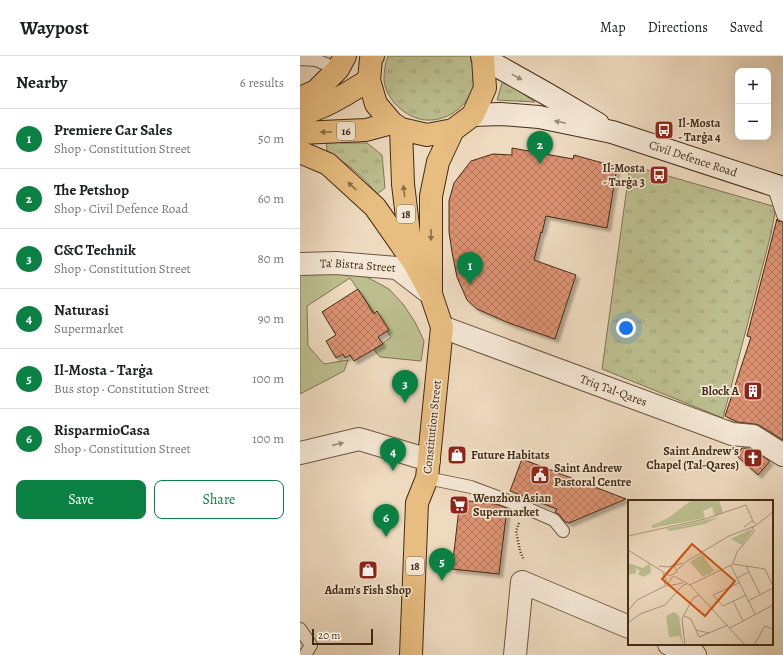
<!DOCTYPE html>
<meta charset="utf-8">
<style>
body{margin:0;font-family:Alegreya,serif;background:#f2f2f2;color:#202124}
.controls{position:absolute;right:12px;top:12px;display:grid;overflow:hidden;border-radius:8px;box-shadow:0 4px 16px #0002}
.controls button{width:36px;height:36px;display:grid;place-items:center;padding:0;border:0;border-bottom:1px solid #e0e0e0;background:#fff;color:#202124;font:20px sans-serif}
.scale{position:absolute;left:12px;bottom:10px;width:61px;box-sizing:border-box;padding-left:4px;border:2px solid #442c16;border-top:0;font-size:11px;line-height:14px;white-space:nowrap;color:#442c16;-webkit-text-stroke:3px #f4e7d5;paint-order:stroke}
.you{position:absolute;left:326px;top:272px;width:14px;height:14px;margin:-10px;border:3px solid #fff;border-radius:50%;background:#1a73e8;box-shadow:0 0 0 6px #1a73e833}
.badge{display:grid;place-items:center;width:26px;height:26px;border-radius:50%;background:#0b8043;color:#fff;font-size:13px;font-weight:700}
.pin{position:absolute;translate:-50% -33px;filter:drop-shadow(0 1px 2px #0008)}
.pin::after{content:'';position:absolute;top:21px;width:14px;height:12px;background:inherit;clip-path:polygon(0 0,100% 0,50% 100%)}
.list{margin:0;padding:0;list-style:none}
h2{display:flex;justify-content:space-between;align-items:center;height:52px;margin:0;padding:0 16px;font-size:17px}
h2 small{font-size:13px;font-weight:400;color:#757577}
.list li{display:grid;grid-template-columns:26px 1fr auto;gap:12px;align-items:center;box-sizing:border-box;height:60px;padding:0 16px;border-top:1px solid #e0e0e0}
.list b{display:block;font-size:15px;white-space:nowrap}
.list p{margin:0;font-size:13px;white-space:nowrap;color:#757577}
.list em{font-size:13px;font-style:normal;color:#757577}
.actions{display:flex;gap:8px;padding:12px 16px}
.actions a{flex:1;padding:9px 0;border:1px solid #0b8043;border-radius:8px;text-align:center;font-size:14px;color:#0b8043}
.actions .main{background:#0b8043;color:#fff}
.map{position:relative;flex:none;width:483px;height:599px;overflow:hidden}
header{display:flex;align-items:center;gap:24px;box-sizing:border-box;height:56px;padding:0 20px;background:#fff;border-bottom:1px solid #e0e0e0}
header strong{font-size:19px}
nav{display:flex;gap:22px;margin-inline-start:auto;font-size:14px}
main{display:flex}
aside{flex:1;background:#fff}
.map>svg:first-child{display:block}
.grass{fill:url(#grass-tufts);stroke:#807552}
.green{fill:#bcbe8f;stroke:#807552}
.building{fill:url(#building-cross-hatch);stroke:#442c16;filter:url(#shadow)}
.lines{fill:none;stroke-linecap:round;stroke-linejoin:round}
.service-casing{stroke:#6e5840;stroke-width:14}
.minor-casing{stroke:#6e5840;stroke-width:24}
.secondary-casing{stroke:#442c16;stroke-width:24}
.primary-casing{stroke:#442c16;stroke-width:24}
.path{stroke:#442c16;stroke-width:2.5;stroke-dasharray:1 2;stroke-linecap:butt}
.service{stroke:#f4e7d5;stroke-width:12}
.minor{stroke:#f4e7d5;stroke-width:22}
.secondary{stroke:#f4e7d5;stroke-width:22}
.primary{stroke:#e7bd80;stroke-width:22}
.oneway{fill:#9c8a76}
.oneway2{fill:#8d6d46}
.labels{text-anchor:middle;stroke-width:3.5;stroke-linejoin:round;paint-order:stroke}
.shield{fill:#f4e7d5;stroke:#79644f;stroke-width:1}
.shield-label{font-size:11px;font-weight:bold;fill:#442c16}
.poi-label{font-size:12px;font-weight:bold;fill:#442c16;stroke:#f4e7d5;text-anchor:start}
.street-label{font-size:12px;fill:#442c16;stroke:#f4e7d5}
.inset-road{fill:none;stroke:#aa947b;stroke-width:1}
.view{fill:#cf520e;fill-opacity:0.15;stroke:#cf520e;stroke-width:2}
.inset-edge{fill:none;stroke:#442c16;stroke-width:2}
</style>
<header>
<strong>Waypost</strong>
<nav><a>Map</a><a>Directions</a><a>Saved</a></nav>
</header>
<main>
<aside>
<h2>Nearby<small>6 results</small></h2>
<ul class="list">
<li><span class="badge">1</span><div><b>Premiere Car Sales</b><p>Shop · Constitution Street</p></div><em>50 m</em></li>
<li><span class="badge">2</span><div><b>The Petshop</b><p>Shop · Civil Defence Road</p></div><em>60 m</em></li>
<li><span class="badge">3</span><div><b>C&amp;C Technik</b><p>Shop · Constitution Street</p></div><em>80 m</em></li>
<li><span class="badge">4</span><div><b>Naturasi</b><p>Supermarket</p></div><em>90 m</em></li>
<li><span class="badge">5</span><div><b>Il-Mosta - Tarġa</b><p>Bus stop · Constitution Street</p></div><em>100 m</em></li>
<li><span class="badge">6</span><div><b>RisparmioCasa</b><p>Shop · Constitution Street</p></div><em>100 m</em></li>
</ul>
<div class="actions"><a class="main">Save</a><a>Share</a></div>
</aside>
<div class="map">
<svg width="483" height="599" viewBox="0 0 483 599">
<defs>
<pattern id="grass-tufts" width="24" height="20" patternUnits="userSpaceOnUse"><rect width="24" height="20" fill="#bcbe8f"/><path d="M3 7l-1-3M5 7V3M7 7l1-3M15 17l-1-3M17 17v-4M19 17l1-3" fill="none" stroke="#9a9b74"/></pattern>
<pattern id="building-cross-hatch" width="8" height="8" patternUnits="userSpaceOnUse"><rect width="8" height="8" fill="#dc9271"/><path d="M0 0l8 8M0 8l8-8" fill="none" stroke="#b4775c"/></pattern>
<filter id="shadow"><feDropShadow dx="3.5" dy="3.5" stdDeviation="1" flood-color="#0004"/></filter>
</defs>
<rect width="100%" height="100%" fill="#eedabf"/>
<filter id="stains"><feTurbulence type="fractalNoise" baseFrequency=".005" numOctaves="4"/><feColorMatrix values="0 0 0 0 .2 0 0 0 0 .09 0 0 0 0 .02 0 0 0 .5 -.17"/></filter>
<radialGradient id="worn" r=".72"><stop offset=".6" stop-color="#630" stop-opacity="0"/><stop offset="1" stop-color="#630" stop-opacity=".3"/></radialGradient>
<path class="grass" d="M88,0H171C173,6 176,14 175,21C173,46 151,66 125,64C106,62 86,44 84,24C84,15 85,8 88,0Z
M203,24L235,46L197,44Z
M26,82L41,87H67L82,99L85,132L77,138L65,124L49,110L27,95Z
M330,109L476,151L471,178L423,362L302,313Z"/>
<path class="green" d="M8,215L63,219L89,233L103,248L115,266L124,285L121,305L80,301L74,294L91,281L50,222L7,250L8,290L24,308L48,304L44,315L0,338V220Z"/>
<path class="building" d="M212,92L273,103L274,99L317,111L307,172L246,160L242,177L241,176L234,204L276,219L255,283L209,267L177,253L167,244L157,221L152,196L149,176V145L154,127L171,105L193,98L212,99Z
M477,163L478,165L483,166V384L459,369L454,368L437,366L425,360L451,281L447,280Z
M58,233L74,258L77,255L89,274L78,281L83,288L54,305L50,299L45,302L43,298L36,302L26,285L36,279L22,256Z
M442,392H449L470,405L458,419L436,399Z
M222,403L326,443L269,467L264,465L260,459L255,456L257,453L210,435Z
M160,444L195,448L207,452L199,518L152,513Z"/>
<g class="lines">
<g class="service-casing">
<path id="service" d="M0,3L16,4L38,13
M473,129L483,159
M127,422L171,431L224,451L254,464L263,475
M0,573L11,589L5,599"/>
</g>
<g class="minor-casing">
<g id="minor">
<path id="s1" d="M0,208L36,207L97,212L131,238"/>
<path id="s2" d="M142,271L432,378L453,380L483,399"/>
<path d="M0,397L59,383L129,404"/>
<path d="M369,588L395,599"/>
<path d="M215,599L222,526L329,571"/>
</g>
</g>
<g class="secondary-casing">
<g id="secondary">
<path d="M183,2L247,38L298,68"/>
<path id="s3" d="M173,59L201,58L239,61L312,76L483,132"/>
</g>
</g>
<g class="primary-casing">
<path id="primary" d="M73,0L71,3L69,24L76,48L92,67L101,73L127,79L153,74L173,59L185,32L183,2L182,0
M0,42L16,35L38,13L45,0
M0,58C24,53 48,37 69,24
M101,73L103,128L112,203L131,238L142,271L127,422L117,447L111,599
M0,77L66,74L92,67
M0,96L28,108L75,151L110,201
M131,236V140L138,106L153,74"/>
</g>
<path class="path" d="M219,467L216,475L220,495L224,504"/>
<use href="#service" class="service"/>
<use href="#minor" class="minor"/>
<use href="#secondary" class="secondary"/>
<use href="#primary" class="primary"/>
</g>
<defs><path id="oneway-solid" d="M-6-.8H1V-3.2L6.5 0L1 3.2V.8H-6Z"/></defs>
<g class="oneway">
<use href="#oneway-solid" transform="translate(217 21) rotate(29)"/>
<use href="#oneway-solid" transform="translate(260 66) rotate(-168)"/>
<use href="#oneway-solid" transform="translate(38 388) rotate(-13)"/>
</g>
<g class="oneway2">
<use href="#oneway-solid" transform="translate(26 76) rotate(177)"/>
<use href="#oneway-solid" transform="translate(52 130) rotate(-137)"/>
<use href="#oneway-solid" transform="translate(104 135) rotate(-97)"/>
<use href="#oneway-solid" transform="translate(131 179) rotate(90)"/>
</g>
<defs>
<g id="bus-square" transform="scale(1)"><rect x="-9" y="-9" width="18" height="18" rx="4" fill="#8f2418" stroke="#f4e7d5"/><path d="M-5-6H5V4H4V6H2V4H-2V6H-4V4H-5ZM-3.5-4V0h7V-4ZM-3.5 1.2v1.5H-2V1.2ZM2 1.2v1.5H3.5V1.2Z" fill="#fff"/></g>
<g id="building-square" transform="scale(1)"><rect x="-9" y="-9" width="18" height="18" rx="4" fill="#8f2418" stroke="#f4e7d5"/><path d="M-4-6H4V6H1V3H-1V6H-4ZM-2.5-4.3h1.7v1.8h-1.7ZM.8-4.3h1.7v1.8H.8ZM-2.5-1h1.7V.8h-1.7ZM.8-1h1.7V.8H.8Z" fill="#fff"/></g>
<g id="shop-square" transform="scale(1)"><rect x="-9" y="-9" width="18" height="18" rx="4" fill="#8f2418" stroke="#f4e7d5"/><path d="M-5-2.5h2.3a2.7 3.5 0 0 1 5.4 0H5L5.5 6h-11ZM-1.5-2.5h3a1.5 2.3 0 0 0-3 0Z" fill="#fff"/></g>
<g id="church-square" transform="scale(1)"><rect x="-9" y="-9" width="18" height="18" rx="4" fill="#8f2418" stroke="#f4e7d5"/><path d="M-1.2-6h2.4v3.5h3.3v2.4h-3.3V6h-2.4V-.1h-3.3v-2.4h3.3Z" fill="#fff"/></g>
<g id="civic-square" transform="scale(1)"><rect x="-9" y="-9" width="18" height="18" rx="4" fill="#8f2418" stroke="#f4e7d5"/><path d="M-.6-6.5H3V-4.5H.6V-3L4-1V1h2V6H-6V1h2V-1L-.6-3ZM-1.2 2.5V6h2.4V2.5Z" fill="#fff"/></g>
<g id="supermarket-square" transform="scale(1)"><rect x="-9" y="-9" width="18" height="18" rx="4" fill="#8f2418" stroke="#f4e7d5"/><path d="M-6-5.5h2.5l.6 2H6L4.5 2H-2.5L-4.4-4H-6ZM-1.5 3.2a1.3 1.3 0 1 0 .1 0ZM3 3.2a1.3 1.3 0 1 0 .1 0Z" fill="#fff"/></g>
</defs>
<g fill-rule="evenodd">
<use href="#bus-square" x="364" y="74"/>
<use href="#bus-square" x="359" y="119"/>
<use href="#building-square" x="453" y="335"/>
<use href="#shop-square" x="157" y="399"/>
<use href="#church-square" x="453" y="402"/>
<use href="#civic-square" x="240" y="419"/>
<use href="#supermarket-square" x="159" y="449"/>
<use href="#shop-square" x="68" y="514"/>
</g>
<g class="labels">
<g class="shield">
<rect x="37" y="66" width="18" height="18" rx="3"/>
<rect x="97" y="149" width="18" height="18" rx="3"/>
<rect x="106" y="501" width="18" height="18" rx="3"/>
</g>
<g class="shield-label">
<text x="46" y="79">16</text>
<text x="106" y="162">18</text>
<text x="115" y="514">18</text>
</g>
<g class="poi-label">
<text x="378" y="71">Il-Mosta<tspan x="378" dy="14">- Tarġa 4</tspan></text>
<text x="345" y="116" text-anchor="end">Il-Mosta<tspan x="345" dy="14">- Tarġa 3</tspan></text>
<text x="439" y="339" text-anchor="end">Block A</text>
<text x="439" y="399" text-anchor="end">Saint Andrew's<tspan x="439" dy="14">Chapel (Tal-Qares)</tspan></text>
<text x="171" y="403">Future Habitats</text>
<text x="254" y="416">Saint Andrew<tspan x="254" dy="14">Pastoral Centre</tspan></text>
<text x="173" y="446">Wenzhou Asian<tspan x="173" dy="14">Supermarket</tspan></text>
<text x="68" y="538" text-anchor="middle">Adam's Fish Shop</text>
</g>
<g class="street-label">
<text dy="4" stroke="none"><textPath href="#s3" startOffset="226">Civil Defence Road</textPath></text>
<text dy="4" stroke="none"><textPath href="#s1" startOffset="58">Ta' Bistra Street</textPath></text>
<text dy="4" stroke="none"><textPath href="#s2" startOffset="183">Triq Tal-Qares</textPath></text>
<text transform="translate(132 371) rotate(-84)" y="4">Constitution Street</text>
</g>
</g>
<g transform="translate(328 444)">
<rect width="145" height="145" fill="#eedabf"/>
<path d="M123,29L124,32L114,45L103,39ZM74,54L86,71L75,77L62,62ZM0,63L15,68L22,63L23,73L15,77L10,74L12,71L8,68V73L0,75Z" fill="#bcbe8f"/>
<path d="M91,17L77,24L43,31L37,29Z" fill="#bcbe8f"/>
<path d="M64,0H91L95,13L87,16L84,7L75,11L77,18L24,28L23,26L40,18ZM46,112L51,116L55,145L52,136L41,137L38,116Z" fill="#bcbe8f"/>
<path class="inset-road" d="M116,27L124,21L128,24M0,36L77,19L118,5L125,21M0,50L42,76L49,72L46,66M105,64L109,52L126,32L124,26M31,66L40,67L55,63M103,66L127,114M118,66L132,94M49,70L59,61L101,36L127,26L145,12M35,73L38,80L36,85M46,76L62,85L117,145M109,78L121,72M111,83L85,95L95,106L118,95M62,85L105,64L137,69L145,86M39,86L55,83M105,101L115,121M120,101L145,88M0,111L9,100L39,85L45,76M56,116L63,119L71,137M0,123L12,114L37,105L55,85L59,84M102,128L145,105M68,130L81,133M71,137L100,125M57,145L54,119L65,98L71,95M126,145L137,126L145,129"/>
<path class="view" d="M64,44L107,81L77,116L34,79Z"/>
<rect width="145" height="145" class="inset-edge"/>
</g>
<rect width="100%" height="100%" filter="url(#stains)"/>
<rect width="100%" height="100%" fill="url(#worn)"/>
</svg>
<div class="controls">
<button>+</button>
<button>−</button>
</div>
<div class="scale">20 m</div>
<div class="you"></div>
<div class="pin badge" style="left:170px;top:229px">1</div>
<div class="pin badge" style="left:240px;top:108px">2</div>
<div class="pin badge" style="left:105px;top:347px">3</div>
<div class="pin badge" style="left:93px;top:415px">4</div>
<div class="pin badge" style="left:142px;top:525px">5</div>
<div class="pin badge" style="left:86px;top:481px">6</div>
</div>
</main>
